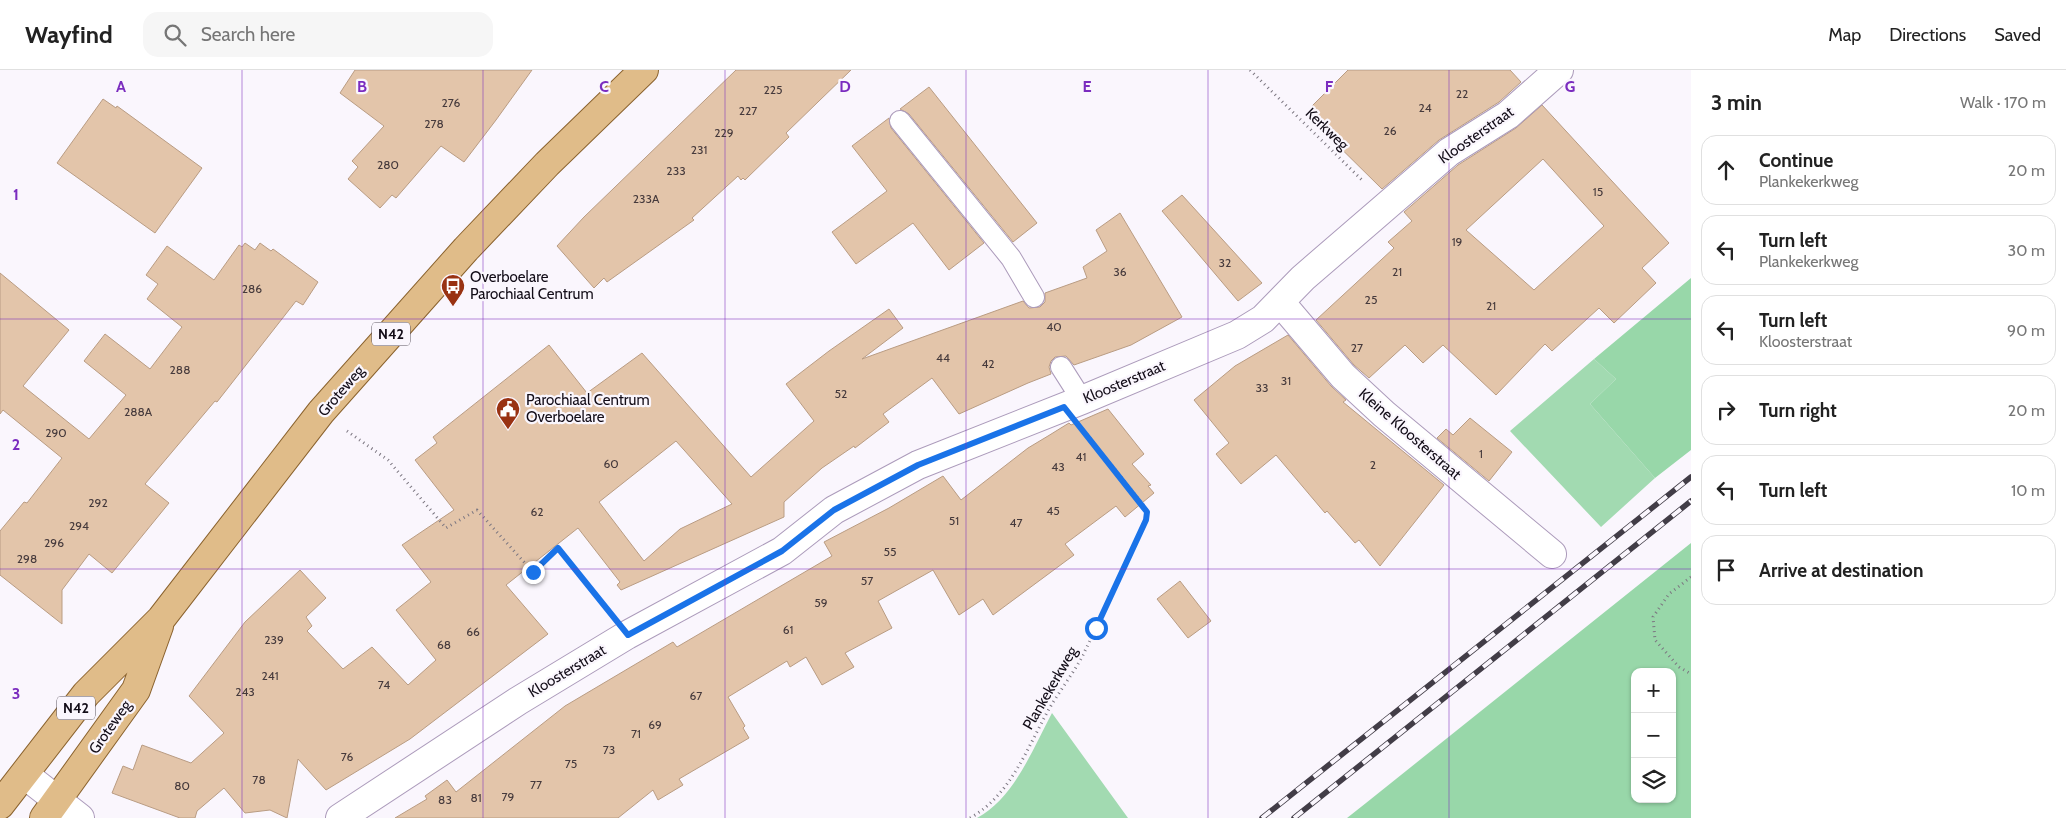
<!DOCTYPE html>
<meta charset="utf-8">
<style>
body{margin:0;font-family:Cabin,sans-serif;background:#f6f6f6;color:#222}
.controls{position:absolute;right:15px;bottom:15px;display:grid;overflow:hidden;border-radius:10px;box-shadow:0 1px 4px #0004}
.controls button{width:45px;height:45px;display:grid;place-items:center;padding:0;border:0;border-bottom:1px solid #e0e0e0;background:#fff;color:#222;font:25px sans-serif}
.stop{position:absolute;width:15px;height:15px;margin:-11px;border:4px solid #1a73e8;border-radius:50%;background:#fff}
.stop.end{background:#1a73e8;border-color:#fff;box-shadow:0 1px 5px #0008}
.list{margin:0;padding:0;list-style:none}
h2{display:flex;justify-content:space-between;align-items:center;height:65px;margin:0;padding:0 20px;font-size:21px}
h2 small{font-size:16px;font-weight:400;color:#767676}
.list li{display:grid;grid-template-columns:32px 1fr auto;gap:15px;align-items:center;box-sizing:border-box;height:70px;margin:0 10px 10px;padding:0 10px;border:1px solid #e0e0e0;border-radius:15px}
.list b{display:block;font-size:19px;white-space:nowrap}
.list p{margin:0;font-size:16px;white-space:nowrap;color:#767676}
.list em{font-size:16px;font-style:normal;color:#767676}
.icon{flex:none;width:28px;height:28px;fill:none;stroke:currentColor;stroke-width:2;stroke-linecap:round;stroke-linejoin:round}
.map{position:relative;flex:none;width:1691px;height:748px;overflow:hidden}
header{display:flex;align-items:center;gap:30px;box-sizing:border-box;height:70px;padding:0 25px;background:#fff;border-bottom:1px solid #e0e0e0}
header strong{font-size:24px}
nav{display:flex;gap:28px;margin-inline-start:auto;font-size:18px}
.search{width:350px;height:45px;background:#f6f6f6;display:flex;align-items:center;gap:12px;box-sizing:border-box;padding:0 18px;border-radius:15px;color:#767676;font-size:19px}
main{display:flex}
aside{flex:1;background:#fff}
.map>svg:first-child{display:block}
.green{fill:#a2dab1}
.forest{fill:#98d7a9;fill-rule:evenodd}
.building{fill:#e3c5aa;stroke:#b99c83;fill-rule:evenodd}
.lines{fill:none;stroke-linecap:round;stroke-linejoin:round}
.lane-casing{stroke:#ac9bbb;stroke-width:22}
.street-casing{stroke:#ac9bbb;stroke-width:30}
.primary-casing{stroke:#8a622e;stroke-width:30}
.path{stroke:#7b7680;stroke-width:3;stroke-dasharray:1 4;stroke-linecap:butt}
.lane{stroke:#fff;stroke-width:20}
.street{stroke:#fff;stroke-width:28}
.primary{stroke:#e0bc89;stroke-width:28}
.rail-casing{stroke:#423d47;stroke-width:5.5}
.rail{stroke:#faf6fd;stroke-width:4;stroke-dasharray:11;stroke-linecap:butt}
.route{stroke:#1a73e8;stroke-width:6}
.grid{fill:none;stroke:#7b2cbf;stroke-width:1;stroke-opacity:0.55}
.labels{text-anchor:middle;stroke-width:4.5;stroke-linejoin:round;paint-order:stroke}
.number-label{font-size:12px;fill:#463a3c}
.shield{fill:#faf6fd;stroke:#58525c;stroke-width:1}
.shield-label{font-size:14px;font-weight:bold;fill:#120c17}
.street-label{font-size:15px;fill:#120c17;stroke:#faf6fd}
.poi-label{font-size:15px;fill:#120c17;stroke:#faf6fd;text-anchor:start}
.grid-label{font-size:16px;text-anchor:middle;font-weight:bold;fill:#7b2cbf;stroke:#faf6fd;stroke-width:4.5;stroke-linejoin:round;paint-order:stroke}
</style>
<header>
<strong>Wayfind</strong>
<div class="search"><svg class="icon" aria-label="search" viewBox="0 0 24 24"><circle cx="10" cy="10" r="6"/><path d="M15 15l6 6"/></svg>Search here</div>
<nav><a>Map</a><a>Directions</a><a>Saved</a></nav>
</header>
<main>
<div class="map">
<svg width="1691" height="748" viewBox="0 0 1691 748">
<rect width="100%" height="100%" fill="#faf6fd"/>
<path class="green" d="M1594,289L1616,309L1590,334L1655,408L1601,457L1510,361Z
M1052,643L1128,748H977C1015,727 1032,680 1052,643Z"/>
<path class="forest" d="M1691,208V380L1655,408L1590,334L1616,309L1594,289Z
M1691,473V748H1347L1366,733ZM1635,602H1672V729H1635Z"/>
<path class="building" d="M355,0H532L496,50L464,92L441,76L396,128L392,125L380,138L348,109L358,97L352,91L384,56L340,23Z
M736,0H851L786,63L789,67L745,110L743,108L741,110L738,106L692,148L694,150L607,212L604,208L594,218L557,176L584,147Z
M1348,0H1510L1521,12L1499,32L1439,70L1382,119L1305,43Z
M929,17L1037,153L1013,172L909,44L900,39Z
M103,29L116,38L117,36L202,98L155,163L57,93Z
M1542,35L1669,173L1642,198L1656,213L1614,253L1599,238L1552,281L1545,274L1496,325L1443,275L1423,293L1405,275L1369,308L1354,295L1316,250L1394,178L1388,172L1412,151L1404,142L1458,95L1516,58ZM1543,89L1604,156L1534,220L1466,160Z
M889,48L891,58L984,173L949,200L913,153L856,194L832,162L887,121L852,76Z
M1182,125L1262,213L1238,231L1162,141Z
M1120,143L1182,247L1131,275L1074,295L1066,286L1055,287L1051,291L1049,297L1051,304L1028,313L959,344L932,308L883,344L889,352L855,378L854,376L822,398L784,432V447L621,520L617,515L620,512L578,458L506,515L548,564L410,669L326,720L298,689L287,748L270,740L245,743L224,718L197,741L195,748H180L112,723L123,696L133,700L142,675L191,693L224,663L189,626L245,552L300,500L326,528L306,547L312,556L307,561L343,599L372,577L408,615L436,590L396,540L431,512L402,475L454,440L415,390L437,373L433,367L549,275L587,323L642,283L751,407L814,351L786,314L829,281L889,239L903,258L862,289L1023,231L1029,238L1040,237L1045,232V223L1087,208L1083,197L1107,181L1096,160ZM676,371L732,434L680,459L644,491L599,432Z
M245,173L255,180L260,173L271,181L273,179L318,212L303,235L296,231L217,332L215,331L145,414L169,433L112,503L89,484L62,520V554L0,505V461L24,432L27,433L62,388L3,340L0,344V203L69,260L23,316L89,369L126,325L84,291L105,264L150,299L182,257L147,229L158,214L146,205L167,176L214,210L239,175L242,177Z
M1288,265L1331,316L1346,330L1343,332L1444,415L1380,496L1359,470L1355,473L1327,441L1325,443L1276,385L1241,414L1216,384L1229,373L1194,330L1235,296Z
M1108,339L1144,384L1132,394L1151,415L1148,416L1154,423L1125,447L1116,436L1065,474L1074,485L993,545L983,529L959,545L933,500L878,531L892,558L845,583L854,597L822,615L806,587L790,597L787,591L728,627L745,656L743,658L749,668L679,709L683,715L658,730L653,720L618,748H395L427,729L425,726L447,710L456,722L565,636L673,572L677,577L832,486L824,472L889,438L943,406L961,430L1028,378L1048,366L1069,353L1071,355Z
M1470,348L1512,382L1489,411L1437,368L1446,359L1453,365Z
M1180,511L1211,551L1188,568L1157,529Z"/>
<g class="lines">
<g class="lane-casing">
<path id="lane" d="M900,51L1011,188L1034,227
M1061,297L1082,330"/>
</g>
<g class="street-casing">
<path id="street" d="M1281,233L1343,306L1384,344L1552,484
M25,705L80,748
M340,748L518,631L627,565L782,481L834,440L918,395L1082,330L1237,265L1263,249L1303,208L1449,82L1508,45L1559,0"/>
</g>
<g class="primary-casing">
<path id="primary" d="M0,735L86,624L161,549L321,342L466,179L547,94L644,0
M44,748L136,620L159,556"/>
</g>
<path class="path" d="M1250,0L1364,112
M347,361L388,390L446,458L477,440L533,502L558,478L608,541
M1691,507L1669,524L1653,547L1655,570L1679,597L1691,604
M970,748C1011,725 1027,678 1049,639C1059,622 1072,605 1082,587C1104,542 1125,496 1146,450L1147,442L1145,437L1085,362"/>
<use href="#lane" class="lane"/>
<use href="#street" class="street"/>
<use href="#primary" class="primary"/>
<g class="rail-casing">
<path id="rail" d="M1262,748L1691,407
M1294,748L1691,431"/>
</g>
<use href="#rail" class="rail"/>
</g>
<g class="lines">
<path class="route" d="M533,502L558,478L628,565L782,481L834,440L918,395L1064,337L1147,442L1146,450L1096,558"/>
</g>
<path class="grid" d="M242,0V748M483,0V748M725,0V748M966,0V748M1208,0V748M1449,0V748M0,249H1691M0,499H1691"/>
<defs>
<g id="bus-pin" transform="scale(1.25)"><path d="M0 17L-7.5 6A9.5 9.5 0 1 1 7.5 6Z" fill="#993212" stroke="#faf6fd"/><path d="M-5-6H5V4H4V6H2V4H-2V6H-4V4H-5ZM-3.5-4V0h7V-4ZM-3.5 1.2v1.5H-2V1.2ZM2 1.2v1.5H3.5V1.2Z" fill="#fff"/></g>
<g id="civic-pin" transform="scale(1.25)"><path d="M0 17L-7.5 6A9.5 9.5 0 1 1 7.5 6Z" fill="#993212" stroke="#faf6fd"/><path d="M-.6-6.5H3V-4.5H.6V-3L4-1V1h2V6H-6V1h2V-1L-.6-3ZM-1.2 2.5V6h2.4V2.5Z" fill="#fff"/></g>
</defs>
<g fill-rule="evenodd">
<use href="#bus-pin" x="453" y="216"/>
<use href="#civic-pin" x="508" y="339"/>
</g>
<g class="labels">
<g class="number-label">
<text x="773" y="24">225</text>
<text x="1462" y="28">22</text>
<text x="451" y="37">276</text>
<text x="1425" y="42">24</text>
<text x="748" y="45">227</text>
<text x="434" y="58">278</text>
<text x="1390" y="65">26</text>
<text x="724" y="67">229</text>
<text x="699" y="84">231</text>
<text x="388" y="99">280</text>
<text x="676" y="105">233</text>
<text x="1598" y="126">15</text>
<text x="646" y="133">233A</text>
<text x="1457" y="176">19</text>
<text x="1225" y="197">32</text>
<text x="1120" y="206">36</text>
<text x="1397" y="206">21</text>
<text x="252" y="223">286</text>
<text x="1371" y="234">25</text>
<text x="1491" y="240">21</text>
<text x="1054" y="261">40</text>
<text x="1357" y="282">27</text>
<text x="943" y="292">44</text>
<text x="988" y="298">42</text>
<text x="180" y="304">288</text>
<text x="1286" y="315">31</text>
<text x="1262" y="322">33</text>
<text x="841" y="328">52</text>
<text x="138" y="346">288A</text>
<text x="56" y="367">290</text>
<text x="1481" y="388">1</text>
<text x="1081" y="391">41</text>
<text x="611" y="398">60</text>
<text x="1373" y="399">2</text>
<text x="1058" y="401">43</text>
<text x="98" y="437">292</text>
<text x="1053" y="445">45</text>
<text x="537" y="446">62</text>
<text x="954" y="455">51</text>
<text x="1016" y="457">47</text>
<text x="79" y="460">294</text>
<text x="54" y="477">296</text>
<text x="890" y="486">55</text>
<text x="27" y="493">298</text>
<text x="867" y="515">57</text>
<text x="821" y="537">59</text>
<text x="788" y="564">61</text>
<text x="473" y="566">66</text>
<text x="274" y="574">239</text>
<text x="444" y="579">68</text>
<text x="270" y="610">241</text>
<text x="384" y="619">74</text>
<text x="245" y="626">243</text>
<text x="696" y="630">67</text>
<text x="655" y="659">69</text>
<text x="636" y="668">71</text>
<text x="609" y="684">73</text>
<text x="347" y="691">76</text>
<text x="571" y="698">75</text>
<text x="259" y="714">78</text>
<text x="536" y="719">77</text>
<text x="182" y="720">80</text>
<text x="508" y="731">79</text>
<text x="476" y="732">81</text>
<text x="445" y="734">83</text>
</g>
<g class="shield">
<rect x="372" y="252.5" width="38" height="23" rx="4"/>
<rect x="57" y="626.5" width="38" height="23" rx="4"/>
</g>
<g class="shield-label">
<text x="391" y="269">N42</text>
<text x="76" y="643">N42</text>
</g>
<g class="street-label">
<text transform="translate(1327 59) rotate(44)" y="5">Kerkweg</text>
<text transform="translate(1476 65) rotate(-35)" y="5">Kloosterstraat</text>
<text transform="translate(1124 312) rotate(-23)" y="5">Kloosterstraat</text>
<text transform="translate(341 321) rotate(-49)" y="5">Groteweg</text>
<text transform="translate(1410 364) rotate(41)" y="5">Kleine Kloosterstraat</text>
<text transform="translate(567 601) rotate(-31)" y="5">Kloosterstraat</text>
<text transform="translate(1050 618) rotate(-60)" y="5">Plankekerkweg</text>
<text transform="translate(110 657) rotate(-55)" y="5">Groteweg</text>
</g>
<g class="poi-label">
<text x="470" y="212">Overboelare<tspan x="470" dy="17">Parochiaal Centrum</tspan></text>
<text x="526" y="335">Parochiaal Centrum<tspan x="526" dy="17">Overboelare</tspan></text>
</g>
</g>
<g class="grid-label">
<text x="121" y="22">A</text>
<text x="362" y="22">B</text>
<text x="604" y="22">C</text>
<text x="845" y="22">D</text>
<text x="1087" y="22">E</text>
<text x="1329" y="22">F</text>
<text x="1570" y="22">G</text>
<text x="16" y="130">1</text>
<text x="16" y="380">2</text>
<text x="16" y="629">3</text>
</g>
</svg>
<div class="controls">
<button>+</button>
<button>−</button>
<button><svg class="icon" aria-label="layers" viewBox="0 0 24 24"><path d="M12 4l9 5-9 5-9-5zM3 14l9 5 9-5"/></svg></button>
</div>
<div class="stop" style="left:1096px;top:558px"></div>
<div class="stop end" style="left:533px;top:502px"></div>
</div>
<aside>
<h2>3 min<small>Walk · 170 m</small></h2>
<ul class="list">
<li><svg class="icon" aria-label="ahead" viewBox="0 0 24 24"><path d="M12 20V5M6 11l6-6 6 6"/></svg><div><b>Continue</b><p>Plankekerkweg</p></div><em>20 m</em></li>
<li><svg class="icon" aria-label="left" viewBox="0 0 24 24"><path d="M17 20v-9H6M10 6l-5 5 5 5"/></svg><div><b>Turn left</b><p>Plankekerkweg</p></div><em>30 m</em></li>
<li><svg class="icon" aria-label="left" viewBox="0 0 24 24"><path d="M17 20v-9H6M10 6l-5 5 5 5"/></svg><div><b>Turn left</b><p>Kloosterstraat</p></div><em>90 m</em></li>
<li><svg class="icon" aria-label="right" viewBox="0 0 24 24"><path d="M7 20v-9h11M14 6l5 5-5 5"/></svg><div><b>Turn right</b></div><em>20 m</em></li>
<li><svg class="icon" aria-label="left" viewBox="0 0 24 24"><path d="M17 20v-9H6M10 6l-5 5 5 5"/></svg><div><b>Turn left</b></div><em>10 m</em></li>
<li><svg class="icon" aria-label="arrive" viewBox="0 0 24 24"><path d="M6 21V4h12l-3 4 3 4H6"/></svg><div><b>Arrive at destination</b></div></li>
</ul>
</aside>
</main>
